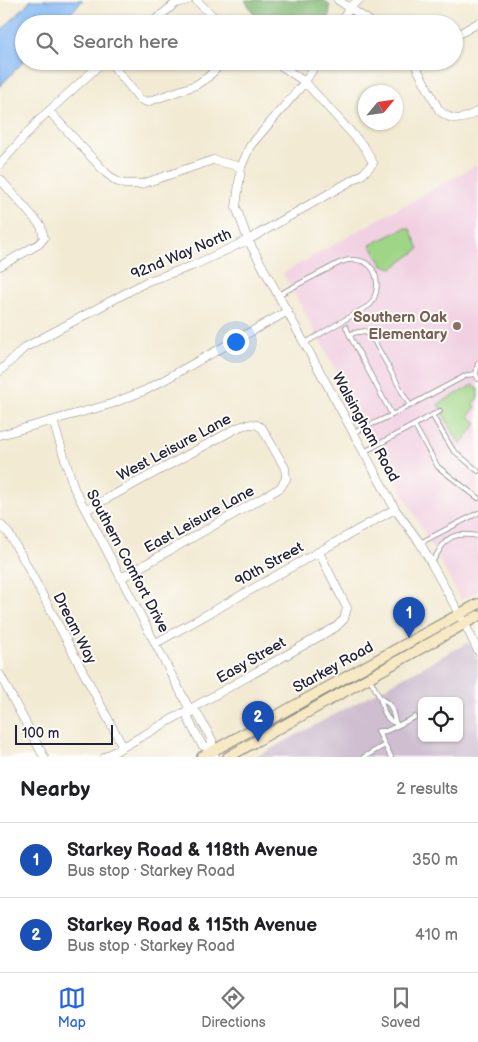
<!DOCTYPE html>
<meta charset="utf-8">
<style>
body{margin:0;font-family:"Balsamiq Sans",sans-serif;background:#f2f2f2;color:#202124}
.controls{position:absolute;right:15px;bottom:15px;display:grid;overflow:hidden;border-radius:8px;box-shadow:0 1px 4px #0004}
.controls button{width:45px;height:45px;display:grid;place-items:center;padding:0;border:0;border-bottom:1px solid #e0e0e0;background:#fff;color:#202124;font:25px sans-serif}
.compass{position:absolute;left:358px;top:85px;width:45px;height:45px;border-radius:50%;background:#fff;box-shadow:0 1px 4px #0004;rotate:61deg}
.scale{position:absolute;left:15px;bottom:12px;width:98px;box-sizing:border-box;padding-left:5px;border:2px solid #22223b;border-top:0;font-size:14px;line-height:18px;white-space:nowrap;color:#22223b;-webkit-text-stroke:4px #fdfcf7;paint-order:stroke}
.you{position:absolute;left:235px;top:341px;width:18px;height:18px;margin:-12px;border:4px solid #fff;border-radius:50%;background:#1a73e8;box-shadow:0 0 0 8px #1a73e833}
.badge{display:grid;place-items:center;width:32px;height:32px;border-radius:50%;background:#2563eb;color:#fff;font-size:16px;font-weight:700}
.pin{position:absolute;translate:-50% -41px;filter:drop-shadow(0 1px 2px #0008)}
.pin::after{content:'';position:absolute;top:26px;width:18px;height:15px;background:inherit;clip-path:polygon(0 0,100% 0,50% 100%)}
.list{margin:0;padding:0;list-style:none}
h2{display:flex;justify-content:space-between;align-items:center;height:65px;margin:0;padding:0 20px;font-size:21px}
h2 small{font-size:16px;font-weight:400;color:#757577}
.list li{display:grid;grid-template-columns:32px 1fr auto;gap:15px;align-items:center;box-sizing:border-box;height:75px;padding:0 20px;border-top:1px solid #e0e0e0}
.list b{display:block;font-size:19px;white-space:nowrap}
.list p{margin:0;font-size:16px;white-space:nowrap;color:#757577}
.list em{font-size:16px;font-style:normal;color:#757577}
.icon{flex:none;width:28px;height:28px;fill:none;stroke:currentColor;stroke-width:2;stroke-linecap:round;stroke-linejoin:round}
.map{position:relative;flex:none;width:478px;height:757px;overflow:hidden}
.search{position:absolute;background:#fff;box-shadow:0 1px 4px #0004;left:15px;right:15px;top:15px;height:55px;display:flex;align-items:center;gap:12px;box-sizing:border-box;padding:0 18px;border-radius:28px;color:#757577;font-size:19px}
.sheet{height:215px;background:#fff}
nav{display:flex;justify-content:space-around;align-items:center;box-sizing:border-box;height:70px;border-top:1px solid #e0e0e0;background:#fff;font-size:14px;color:#757577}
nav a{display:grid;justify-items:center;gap:2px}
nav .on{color:#2563eb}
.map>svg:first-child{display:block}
.built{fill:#f1d0e2}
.industrial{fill:#cebed0;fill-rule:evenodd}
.green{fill:#9fd586;stroke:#607c60}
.forest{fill:#7fb673;stroke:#506c57}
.water{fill:#87baf4;stroke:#546e98}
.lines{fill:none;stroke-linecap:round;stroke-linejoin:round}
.lane-casing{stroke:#8a8687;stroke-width:5.5}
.street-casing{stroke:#8a8687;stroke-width:9}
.secondary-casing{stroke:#8a8687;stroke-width:12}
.lane{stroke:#fff;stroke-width:4}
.street{stroke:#fff;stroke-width:8}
.secondary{stroke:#f7e9c3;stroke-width:10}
.education-dot{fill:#8d6e63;stroke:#fdfcf7;stroke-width:2}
.labels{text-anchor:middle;stroke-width:4;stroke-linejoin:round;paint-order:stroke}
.street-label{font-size:15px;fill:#22223b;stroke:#fdfcf7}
.education-label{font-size:15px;font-weight:bold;fill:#785e54;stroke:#fdfcf7;text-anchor:end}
</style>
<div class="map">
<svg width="478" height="757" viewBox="0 0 478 757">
<rect width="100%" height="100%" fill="#fdfcf7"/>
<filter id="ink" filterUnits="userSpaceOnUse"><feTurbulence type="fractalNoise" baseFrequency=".02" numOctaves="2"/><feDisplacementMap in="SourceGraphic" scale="10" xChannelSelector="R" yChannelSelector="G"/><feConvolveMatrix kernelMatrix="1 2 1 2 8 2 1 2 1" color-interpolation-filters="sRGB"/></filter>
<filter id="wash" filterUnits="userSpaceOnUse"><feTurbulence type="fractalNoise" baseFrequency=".0096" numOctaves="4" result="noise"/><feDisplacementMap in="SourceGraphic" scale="20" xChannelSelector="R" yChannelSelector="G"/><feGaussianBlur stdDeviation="1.12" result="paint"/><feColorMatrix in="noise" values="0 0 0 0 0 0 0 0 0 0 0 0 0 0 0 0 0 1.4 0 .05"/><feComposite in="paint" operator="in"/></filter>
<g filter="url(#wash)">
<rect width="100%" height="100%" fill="#f2ead3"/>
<path class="built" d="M478,164V591L461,600L283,273Z"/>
<path class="industrial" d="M469,642L478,660V757H256ZM422,701H459V738H422Z"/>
<path class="green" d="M405,228L410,229L419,249L393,268L383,265L370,245Z
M473,385L478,388V398L473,404L476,406L469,416L477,423L460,445L438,404Z"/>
<path class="forest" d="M245,0H324L330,6L329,24H260Z"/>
<path class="water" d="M31,0H83L60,24H24V61L0,86V32Z"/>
</g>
<g filter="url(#ink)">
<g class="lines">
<g class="lane-casing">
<path id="lane" d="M278,295L339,263C344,261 349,259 355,260C379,261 382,290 370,305L305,343
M346,327L350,336
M478,363L476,374L478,379
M392,415L350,336L353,333L365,331L373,339L410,406
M432,415L453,450L478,471
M414,425L438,467L478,498
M353,433L392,415L467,375L476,374
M364,452L440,411
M420,543L478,513
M431,564C446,540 447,531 478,536
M369,678C373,684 376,690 379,696C384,706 382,718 395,723
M381,699C396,706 391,714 397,726L386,731H378L391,757
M397,726L415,717
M364,757L385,745"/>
</g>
<g class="street-casing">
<path id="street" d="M196,0L221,24
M338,0L374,24
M150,24L176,3L188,0
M340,24L350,7L359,0
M454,37L478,23
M109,61L140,99L147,102L196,85L208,77L224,61
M318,61L305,82L250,146L241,167L236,207L248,240L395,509L420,543L465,624L478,651
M413,61L439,110C453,123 463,120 478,111
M49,111L106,173L116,181L124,184H142L213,160L241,167
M0,164L40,119L104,61
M0,179L41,226L44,238L39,244L0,266
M0,371L24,348L148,281L192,266L248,240L363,174L373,163L365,148L305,82L274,61
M53,421L74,488L190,710
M0,435L111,404L146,390L288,311
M86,510L239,427C248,424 254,422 262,428L285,468L286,479L280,488L121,578
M0,524L9,534L25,562L123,747
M156,643L395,509
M0,675L44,757
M212,751L202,745L188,719L190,710L197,713L212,740V751L215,757
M105,757L336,627L344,619L347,608L319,552"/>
</g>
<g class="secondary-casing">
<path id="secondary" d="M202,757L478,604
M228,757L478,616"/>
</g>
<use href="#lane" class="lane"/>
<use href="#street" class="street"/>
<use href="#secondary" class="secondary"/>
</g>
</g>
<circle class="education-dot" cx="457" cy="326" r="5"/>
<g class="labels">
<g class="street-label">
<text transform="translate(181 254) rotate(-23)" y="5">92nd Way North</text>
<text transform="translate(366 427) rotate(61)" y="5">Walsingham Road</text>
<text transform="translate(174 447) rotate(-28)" y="5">West Leisure Lane</text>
<text transform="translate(199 519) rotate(-29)" y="5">East Leisure Lane</text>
<text transform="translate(128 561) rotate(62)" y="5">Southern Comfort Drive</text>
<text transform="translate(269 564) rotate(-29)" y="5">90th Street</text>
<text transform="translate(75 628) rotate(63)" y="5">Dream Way</text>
<text transform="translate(251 660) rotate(-30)" y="5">Easy Street</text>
<text transform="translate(333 667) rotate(-29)" y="5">Starkey Road</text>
</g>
<g class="education-label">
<text x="447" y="322">Southern Oak<tspan x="447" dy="17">Elementary</tspan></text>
</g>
</g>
</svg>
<div class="controls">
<button><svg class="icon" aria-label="locate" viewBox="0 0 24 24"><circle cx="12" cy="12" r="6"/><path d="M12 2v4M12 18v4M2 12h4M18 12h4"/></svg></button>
</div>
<svg class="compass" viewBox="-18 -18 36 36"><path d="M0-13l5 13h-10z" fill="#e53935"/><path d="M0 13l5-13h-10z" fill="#757577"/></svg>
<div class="scale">100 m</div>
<div class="you"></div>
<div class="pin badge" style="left:409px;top:638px;background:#1a4fb4">1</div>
<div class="pin badge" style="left:258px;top:742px;background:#1a4fb4">2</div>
<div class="search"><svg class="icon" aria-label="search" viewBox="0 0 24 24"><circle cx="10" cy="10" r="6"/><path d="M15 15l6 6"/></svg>Search here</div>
</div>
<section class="sheet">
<h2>Nearby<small>2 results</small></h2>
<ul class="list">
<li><span class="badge" style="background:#1a4fb4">1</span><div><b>Starkey Road &amp; 118th Avenue</b><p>Bus stop · Starkey Road</p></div><em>350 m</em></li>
<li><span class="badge" style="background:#1a4fb4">2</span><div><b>Starkey Road &amp; 115th Avenue</b><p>Bus stop · Starkey Road</p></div><em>410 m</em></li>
</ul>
</section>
<nav>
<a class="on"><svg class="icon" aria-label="map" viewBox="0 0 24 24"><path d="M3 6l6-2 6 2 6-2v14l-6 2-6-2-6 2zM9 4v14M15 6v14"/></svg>Map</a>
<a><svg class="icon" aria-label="directions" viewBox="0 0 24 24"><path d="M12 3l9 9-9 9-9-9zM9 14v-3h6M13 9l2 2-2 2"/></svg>Directions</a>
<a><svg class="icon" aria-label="saved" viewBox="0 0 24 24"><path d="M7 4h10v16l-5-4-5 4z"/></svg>Saved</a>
</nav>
